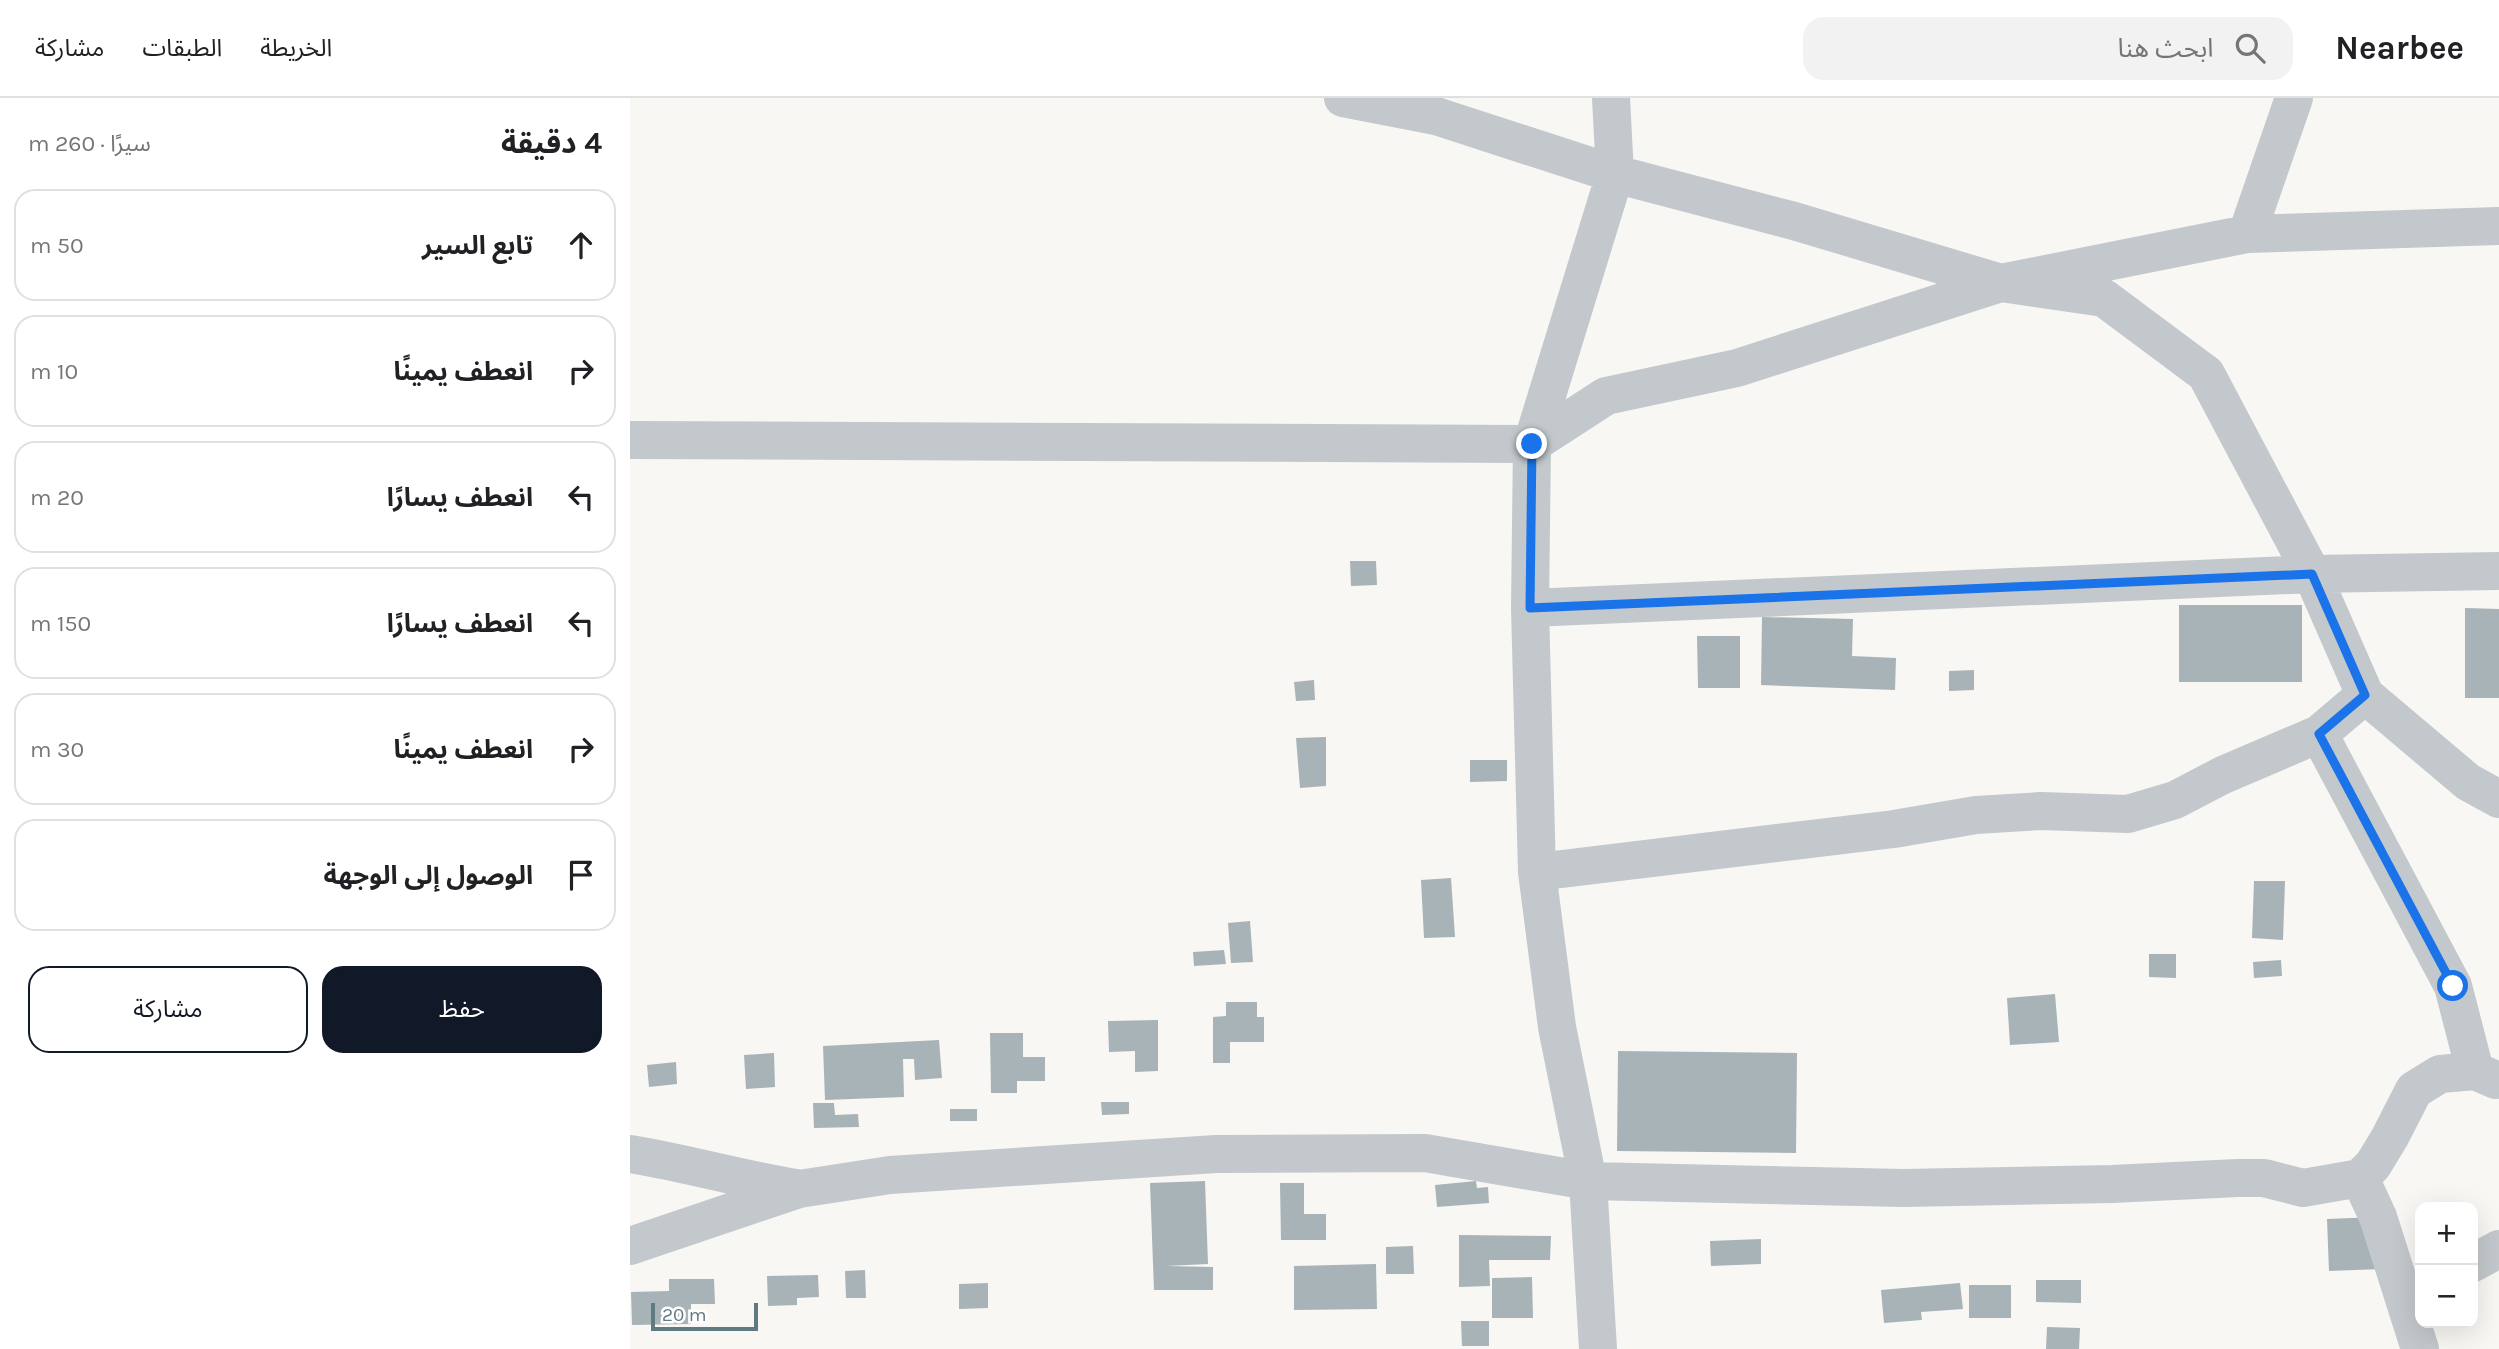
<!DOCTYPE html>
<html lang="ar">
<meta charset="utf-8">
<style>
body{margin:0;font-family:Karla,"Noto Sans Arabic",sans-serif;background:#f2f2f2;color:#202124;direction:rtl}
.controls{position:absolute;right:21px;bottom:21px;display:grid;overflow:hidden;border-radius:14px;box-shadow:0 7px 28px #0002}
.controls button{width:63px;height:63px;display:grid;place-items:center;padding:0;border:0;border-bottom:2px solid #e0e0e0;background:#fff;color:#202124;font:35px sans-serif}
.scale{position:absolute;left:21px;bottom:18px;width:107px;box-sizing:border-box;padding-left:7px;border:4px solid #617981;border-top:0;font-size:19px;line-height:24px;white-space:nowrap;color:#617981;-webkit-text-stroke:5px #fff;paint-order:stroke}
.stop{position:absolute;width:21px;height:21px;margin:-16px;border:5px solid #1a73e8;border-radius:50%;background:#fff}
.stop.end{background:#1a73e8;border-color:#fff;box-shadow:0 2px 7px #0008}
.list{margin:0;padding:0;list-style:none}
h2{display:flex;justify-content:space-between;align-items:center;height:91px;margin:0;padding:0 28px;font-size:30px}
h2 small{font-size:23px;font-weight:400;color:#757577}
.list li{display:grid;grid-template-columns:46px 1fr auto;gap:21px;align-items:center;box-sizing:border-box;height:112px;margin:0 14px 14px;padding:0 14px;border:2px solid #e0e0e0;border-radius:21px}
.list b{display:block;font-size:26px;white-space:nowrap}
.list em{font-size:23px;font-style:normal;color:#757577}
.actions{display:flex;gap:14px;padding:21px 28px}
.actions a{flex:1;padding:16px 0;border:2px solid #111827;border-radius:21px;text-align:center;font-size:24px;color:#111827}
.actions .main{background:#111827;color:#fff}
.icon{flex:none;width:38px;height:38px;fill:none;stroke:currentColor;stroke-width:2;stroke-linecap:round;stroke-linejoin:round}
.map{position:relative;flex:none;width:1869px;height:1251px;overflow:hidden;direction:ltr}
header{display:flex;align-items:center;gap:42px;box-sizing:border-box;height:98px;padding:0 35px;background:#fff;border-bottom:2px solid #e0e0e0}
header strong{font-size:33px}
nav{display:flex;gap:38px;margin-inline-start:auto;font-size:24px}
.search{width:490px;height:63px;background:#f2f2f2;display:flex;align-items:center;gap:18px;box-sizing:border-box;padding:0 24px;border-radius:21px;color:#757577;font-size:26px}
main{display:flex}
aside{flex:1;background:#fff}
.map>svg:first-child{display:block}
.building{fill:#a7b3b7}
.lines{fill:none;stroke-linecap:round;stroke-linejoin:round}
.minor{stroke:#c2c8cb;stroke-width:38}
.route{stroke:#1a73e8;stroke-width:9}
</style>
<header>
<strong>Nearbee</strong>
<div class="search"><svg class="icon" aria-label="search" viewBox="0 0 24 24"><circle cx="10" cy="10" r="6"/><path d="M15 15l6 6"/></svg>ابحث هنا</div>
<nav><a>الخريطة</a><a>الطبقات</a><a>مشاركة</a></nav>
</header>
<main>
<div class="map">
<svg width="1869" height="1251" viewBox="0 0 1869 1251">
<rect width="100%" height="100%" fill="#f8f7f4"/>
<path class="building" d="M720,463H746L747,487L721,488Z
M1549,507H1672V584H1549Z
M1835,510L1869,511V600H1835Z
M1132,519L1223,521L1222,558L1266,560L1265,592L1131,587Z
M1067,538H1110V590H1068Z
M1344,572V592L1319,593V573Z
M684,582L685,602L666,603L664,584Z
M696,639V688L670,690L666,640Z
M840,662H877V683L840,684Z
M821,780L825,839L794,840L791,782Z
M1624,783H1655L1653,842L1622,840Z
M620,823L623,864L601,865L598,825Z
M594,852L596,866L564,868L563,854Z
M1519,856H1546V880L1519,879Z
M1651,862L1652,878L1624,880L1623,864Z
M1425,896L1429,944L1380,947L1377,900Z
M596,904H627V919H634V944H600V965H583V919L596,918Z
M528,922V973L505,974V953L479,954L478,923Z
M360,935H393V959H415V983H387V995H361Z
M309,942L312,980L285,982L284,961H273L274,999L195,1002L193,948Z
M988,953L1167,955L1166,1055L987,1053Z
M144,955L145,989L116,991L114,957Z
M46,964L47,986L19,989L17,967Z
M471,1004H499V1016L472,1017Z
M183,1005H204L205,1017L228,1016L229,1029L184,1030Z
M320,1011H347V1023H320Z
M575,1083L578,1166L536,1168L583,1169V1192H524L520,1085Z
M846,1083L847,1090L858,1089L859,1105L807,1109L805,1087Z
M650,1085H674V1116H696V1142H651Z
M1748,1119L1751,1171L1699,1173L1697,1121Z
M829,1137L921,1138L920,1162H859L860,1188L829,1189Z
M1131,1141V1166L1081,1168L1080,1143Z
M783,1148L784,1176H756V1149Z
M746,1166L747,1211L664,1212V1168Z
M235,1172L236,1200H216L215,1173Z
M188,1177L189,1199L167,1200V1207L138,1208L137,1178Z
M902,1179L903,1220H862V1180Z
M39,1181H84L85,1206H61V1226L2,1227L1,1194L39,1193Z
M1406,1182H1451V1205L1406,1204Z
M358,1185V1210L329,1211V1186Z
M1330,1185L1333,1211L1291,1214L1292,1222L1254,1225L1251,1192Z
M1339,1187H1381V1220H1339Z
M831,1223H859V1248H832Z
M1417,1229L1450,1230L1449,1251H1416Z"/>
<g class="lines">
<path class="minor" d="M713,0L806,18L985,76L902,346L900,510L907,774L927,929L958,1083L968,1251
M981,0L985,76L1164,123L1371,185L1474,200L1576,276L1682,476L1735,597L1838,684L1869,701
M1617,136L1664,0
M0,342L902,346L976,298L1107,270L1371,185L1617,136L1869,128
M900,510L1682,476L1869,473
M1689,636L1823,888L1845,973L1866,982
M907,774L1264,731L1346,717L1411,713L1498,716L1545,702L1593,677L1689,636L1735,597
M0,1056C56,1065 110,1081 166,1090
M1730,1080L1748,1119L1790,1251
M0,1148L169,1091L260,1077L586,1056L795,1055L958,1083L1274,1090L1482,1086L1608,1080H1634L1673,1090L1730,1080L1743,1067L1760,1039L1784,992L1810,976L1845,973
M1843,1165L1869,1151"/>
</g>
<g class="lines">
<path class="route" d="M902,346L900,510L1682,476L1735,597L1689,636L1823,888"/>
</g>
</svg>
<div class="controls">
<button>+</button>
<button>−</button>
</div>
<div class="scale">20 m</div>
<div class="stop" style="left:1823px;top:888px"></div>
<div class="stop end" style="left:902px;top:346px"></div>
</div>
<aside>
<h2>4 دقيقة<small>سيرًا · 260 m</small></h2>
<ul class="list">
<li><svg class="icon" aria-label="ahead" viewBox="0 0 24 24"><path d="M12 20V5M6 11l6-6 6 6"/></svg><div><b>تابع السير</b></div><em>50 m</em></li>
<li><svg class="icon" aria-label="right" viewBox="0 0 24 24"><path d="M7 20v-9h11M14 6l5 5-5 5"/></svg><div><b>انعطف يمينًا</b></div><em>10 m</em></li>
<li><svg class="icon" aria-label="left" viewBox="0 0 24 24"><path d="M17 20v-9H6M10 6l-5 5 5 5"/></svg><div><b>انعطف يسارًا</b></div><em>20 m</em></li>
<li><svg class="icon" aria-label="left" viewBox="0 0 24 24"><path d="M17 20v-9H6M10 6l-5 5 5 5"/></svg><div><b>انعطف يسارًا</b></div><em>150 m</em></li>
<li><svg class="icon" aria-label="right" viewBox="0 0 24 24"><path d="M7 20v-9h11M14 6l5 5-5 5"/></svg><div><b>انعطف يمينًا</b></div><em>30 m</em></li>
<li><svg class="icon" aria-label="arrive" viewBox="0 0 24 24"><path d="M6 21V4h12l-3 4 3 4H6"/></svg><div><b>الوصول إلى الوجهة</b></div></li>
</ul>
<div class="actions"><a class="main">حفظ</a><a>مشاركة</a></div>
</aside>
</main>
